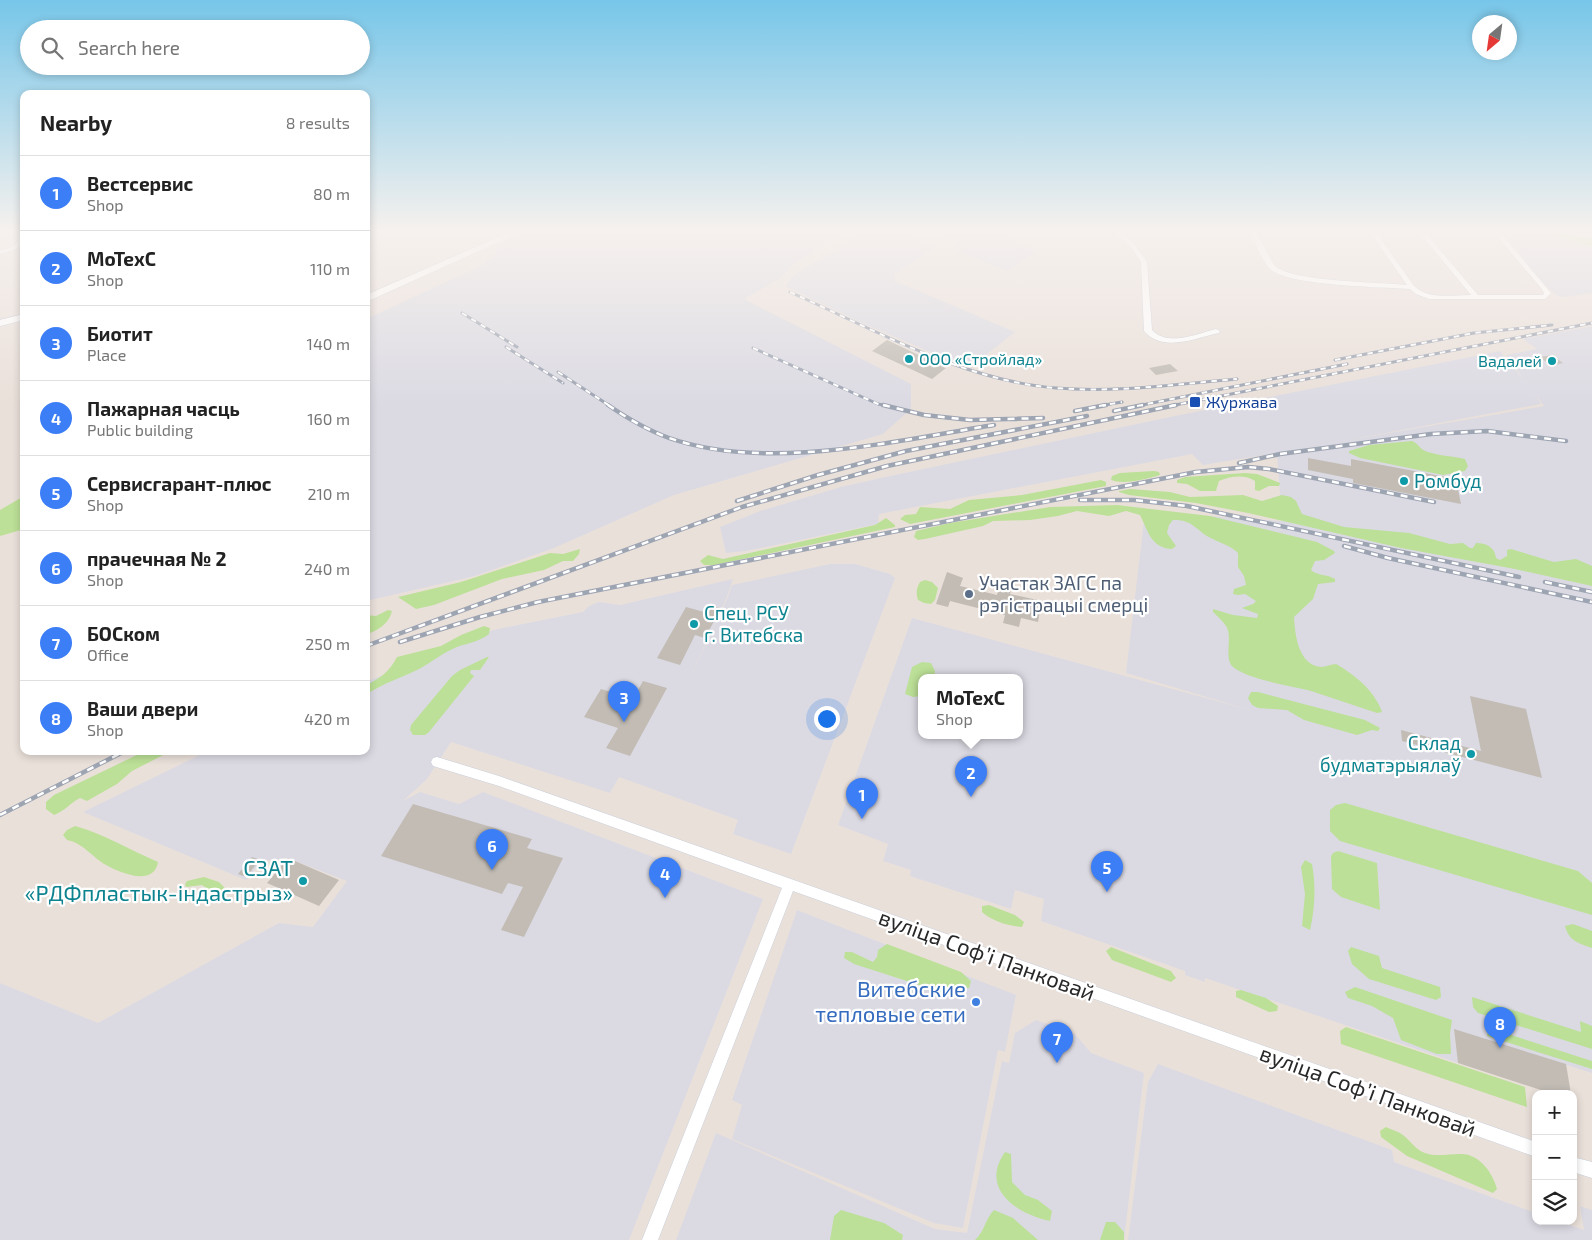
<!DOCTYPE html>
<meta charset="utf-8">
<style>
body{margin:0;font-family:"Exo 2",sans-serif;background:#f2f2f2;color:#222}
.controls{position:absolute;right:15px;bottom:15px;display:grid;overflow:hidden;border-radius:10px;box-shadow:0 2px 8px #0003}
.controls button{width:45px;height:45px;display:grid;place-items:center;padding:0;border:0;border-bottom:1px solid #e0e0e0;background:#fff;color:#222;font:25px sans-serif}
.compass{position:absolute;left:1472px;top:15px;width:45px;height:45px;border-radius:50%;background:#fff;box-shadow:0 2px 8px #0003;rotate:209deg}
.you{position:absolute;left:826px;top:718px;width:18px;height:18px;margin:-12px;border:4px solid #fff;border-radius:50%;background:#1a73e8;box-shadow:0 0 0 8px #1a73e833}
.badge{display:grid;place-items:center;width:32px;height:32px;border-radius:50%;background:#3c7ef6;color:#fff;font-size:16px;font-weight:700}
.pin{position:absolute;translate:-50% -41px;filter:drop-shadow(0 1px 2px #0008)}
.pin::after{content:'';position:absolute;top:26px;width:18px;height:15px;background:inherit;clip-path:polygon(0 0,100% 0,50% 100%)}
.popup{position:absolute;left:918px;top:674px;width:105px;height:65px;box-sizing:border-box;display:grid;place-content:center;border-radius:10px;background:#fff;filter:drop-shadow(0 1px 4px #0005);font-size:16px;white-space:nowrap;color:#767676}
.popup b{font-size:19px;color:#222}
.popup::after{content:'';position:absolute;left:50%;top:100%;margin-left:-10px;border:10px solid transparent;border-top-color:#fff}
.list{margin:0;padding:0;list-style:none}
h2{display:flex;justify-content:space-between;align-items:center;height:65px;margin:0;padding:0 20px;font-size:21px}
h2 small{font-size:16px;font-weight:400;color:#767676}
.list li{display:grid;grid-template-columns:32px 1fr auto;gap:15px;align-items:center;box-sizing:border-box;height:75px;padding:0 20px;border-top:1px solid #e0e0e0}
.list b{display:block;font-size:19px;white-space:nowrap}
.list p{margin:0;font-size:16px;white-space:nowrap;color:#767676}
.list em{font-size:16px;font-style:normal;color:#767676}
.icon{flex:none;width:28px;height:28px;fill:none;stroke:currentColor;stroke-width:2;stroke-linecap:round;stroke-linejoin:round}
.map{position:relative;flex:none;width:1592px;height:1240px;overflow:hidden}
.search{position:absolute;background:#fff;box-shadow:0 2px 8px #0003;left:20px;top:20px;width:350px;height:55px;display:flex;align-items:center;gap:12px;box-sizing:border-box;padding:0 18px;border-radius:28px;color:#767676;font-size:19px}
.panel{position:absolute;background:#fff;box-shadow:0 2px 8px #0003;left:20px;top:90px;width:350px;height:665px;border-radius:10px}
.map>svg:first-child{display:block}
.industrial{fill:#dbdae3;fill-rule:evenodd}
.green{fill:#bce097}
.building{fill:#c2bcb5}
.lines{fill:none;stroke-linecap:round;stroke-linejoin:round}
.street-casing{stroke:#c8cfda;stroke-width:1}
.secondary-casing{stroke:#c8cfda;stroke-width:1}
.street{fill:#fff;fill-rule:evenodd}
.secondary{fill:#fff;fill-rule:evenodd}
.rail-far1-casing{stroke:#9da4b2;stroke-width:3}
.rail-casing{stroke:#9da4b2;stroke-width:4.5}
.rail-far1{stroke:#fff;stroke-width:2;stroke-dasharray:5.5;stroke-linecap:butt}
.rail{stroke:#fff;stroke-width:2.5;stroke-dasharray:7;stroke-linecap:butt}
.culture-dot{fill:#0f9aa8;stroke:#fff;stroke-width:2}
.transit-dot{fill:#1a4fb4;stroke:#fff;stroke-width:2}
.service-dot{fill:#5c6f8a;stroke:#fff;stroke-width:2}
.shop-dot{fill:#3f7fe0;stroke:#fff;stroke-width:2}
.labels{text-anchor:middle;stroke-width:4.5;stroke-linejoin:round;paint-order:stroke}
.far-culture-label{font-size:16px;fill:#0d838f;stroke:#fff;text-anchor:start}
.far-transit-label{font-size:16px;fill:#164399;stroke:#fff;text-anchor:start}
.culture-label{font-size:19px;fill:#0d838f;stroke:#fff;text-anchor:start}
.service-label{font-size:19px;fill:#4e5e75;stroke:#fff;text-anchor:start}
.near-culture-label{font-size:22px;fill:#0d838f;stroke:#fff;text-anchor:end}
.near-street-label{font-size:22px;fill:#282828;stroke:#fff}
.near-shop-label{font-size:22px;fill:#366cbe;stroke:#fff;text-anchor:end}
</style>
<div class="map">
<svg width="1592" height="1240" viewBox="0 0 1592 1240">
<rect width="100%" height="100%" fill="#eae0da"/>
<path class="industrial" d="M524,232H849L792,265L782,277L744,299L911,384V409L883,434L674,495L554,548L475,576L366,601V319L485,264L484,262L495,255L499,243Z
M863,232H896L936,247L894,275L895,281L1015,332L977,362H954L864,324L785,286L793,276Z
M937,232H992L1038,250L1008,271L958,252L957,240Z
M1500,232H1592V293L1565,297L1558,296L1546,286Z
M1592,326V1073L1454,1030L1458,1063L1211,980L1205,978V982L1185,975V971L1041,921L1044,899L1015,890L1011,909L910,876L911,870L883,861L888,844L838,825L912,618L1250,710L1126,673L1145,512L1282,521L1277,453L1203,465L1192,454L879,514L878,524L746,551L726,553L720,527L760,511L841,487L881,478L1170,417L1500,351L1526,383L1506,355L1537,349L1523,339ZM1535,394L1544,406L1343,441L1541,404ZM922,678H1020V736H922Z
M830,564H855L890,574L895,578L791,854L733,834L738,820L619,777L610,793L451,742L427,779L403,801L420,792L459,804L483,792L763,899L629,1240H0V983L98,1023L279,923L313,927L347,881L287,858L262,861L246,880L83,812L208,751H366V682L462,644L493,630L583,612L589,606L599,602L620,605L733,579L726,599L683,693L727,599L732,585Z
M797,910L1016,995L1005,1052L998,1050L963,1228L934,1223L732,1139L742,1105L732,1100Z
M1036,1020L1075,1034L1091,1053L1144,1073L1124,1240H676L716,1133L935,1229L967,1233L1002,1061L1009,1063L1015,1033Z
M1158,1064L1392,1150L1394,1162L1536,1213V1221H1558L1584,1230L1580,1206L1592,1210V1240H1128L1148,1082Z"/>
<path class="green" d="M1543,232H1565L1584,237L1588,236L1592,237V247Z
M1412,441C1418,443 1420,450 1428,452C1440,456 1453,456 1465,459L1468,466L1465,471L1443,475L1360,458L1349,453V451L1369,445Z
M1154,471L1159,472L1160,475C1147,479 1124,485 1111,480L1112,476L1120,473Z
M1245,473L1257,474L1280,483L1279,486H1269L1259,491L1255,490V481C1245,474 1230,476 1219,481L1216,491H1200L1187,484L1177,483V480L1185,477Z
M1101,480L1106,482V486L910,524L900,519L905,515L916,514L920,507L950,509L969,500L1022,495Z
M1130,489L1170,492L1190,497L1243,495L1262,501L1282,495L1291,497L1296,501L1302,514L1344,527L1409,533L1450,544L1463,543L1470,548H1473L1476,543C1486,543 1495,547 1496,558L1500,560L1507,556V550L1511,549L1554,562L1576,559L1592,566V586L1515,569L1401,548L1248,513L1196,503L1129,495L1119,492V491Z
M24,496V527L21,530L0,536V510Z
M1117,505L1210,516L1317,542L1334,551L1335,553L1324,560L1315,561L1311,570C1318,576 1327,574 1335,579V582L1318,584L1313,599L1294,617C1295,634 1298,665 1321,667C1326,667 1331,664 1336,664C1355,675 1375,691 1382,712L1377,713C1355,706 1333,698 1311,691C1292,686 1245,679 1232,666C1224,657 1233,636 1226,626C1223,621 1217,616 1213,612V609L1233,615L1257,618L1258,614L1242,608L1253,604L1256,601L1245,594L1238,595L1233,594L1234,589L1246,585L1244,576L1238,567V553C1229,544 1218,543 1207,536C1195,528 1190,519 1173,520L1169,525L1167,533L1176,546L1172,549C1151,548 1148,531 1140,515L1126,511L1109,516L1077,511L1058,516L1030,520L993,521L983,526L925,539L918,540L914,537L916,531L950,523L1050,507Z
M886,518L895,525V527L714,565H704L700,561L708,555L723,559L875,525Z
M580,549L579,554L573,561H563L544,570L502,579L434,605L416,609L398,597L461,582L550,553L563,554Z
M925,580L932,582L938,588L935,600L931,604L924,603L918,600C916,593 916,589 920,582Z
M388,610L392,611C389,624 378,630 366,635V615L376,616Z
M484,626L490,628L489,634C479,642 468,643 457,647C442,653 432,662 419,669C401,678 383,683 366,695V685C381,678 389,672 397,657L441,646L461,635Z
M487,657H489L480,670H471L470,673L474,676L429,732L425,735H413L410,730L411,725L452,676L460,670Z
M922,662L931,663L935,671L934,678H922V696L913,697L905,694L912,667Z
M1251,692H1258L1365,720L1380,728L1378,731L1372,730L1357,735L1304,720L1287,710L1258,708L1252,705L1248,698Z
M145,751H171L132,771L117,784L87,801L80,798C70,803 65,811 54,815L46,809V802L54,795Z
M1345,803L1578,871L1592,883V915L1340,841L1330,831V810L1336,805Z
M75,826C104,834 130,850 158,862C154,887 120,873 106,865C92,857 83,843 67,840L63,835L67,830Z
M1338,851L1377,863L1380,910L1341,897L1332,889L1331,856L1333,853Z
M1305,860L1312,864C1316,885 1315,909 1310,930L1302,926L1305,894L1301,867Z
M204,877L219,882L224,887L223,891L209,898L205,897L206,888L202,885L186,887L185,884L187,881Z
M989,905L1015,915L1024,922L1022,927C1008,926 992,921 982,912V906Z
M1573,924L1592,931V948C1578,943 1569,941 1565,926Z
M887,944L961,972L971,981L969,988L948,989L941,992L854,964L844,958L845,952H852L873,962L877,957L878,950Z
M1111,947L1171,971L1176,978L1171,982L1112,960L1106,951Z
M1351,947L1379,956L1382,968L1440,987L1441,997L1436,1000L1369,979L1352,964L1348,951Z
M1355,987L1452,1020L1450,1034L1451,1054H1437L1401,1040L1393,1018L1372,1006L1348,998L1345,992Z
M1241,990L1266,998L1278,1006L1277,1011L1269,1012L1236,997V991Z
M1472,997L1581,1032L1580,1021L1592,1026V1049L1478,1013L1473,1007Z
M1346,1027L1525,1087L1527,1107L1341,1044L1340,1031Z
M1489,1028L1592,1061V1069L1487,1036Z
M1386,1127C1390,1129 1396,1131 1400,1133C1409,1138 1415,1150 1425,1153C1437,1157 1447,1154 1460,1154C1479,1153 1493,1173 1497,1189L1493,1193L1407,1156L1381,1137L1380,1131Z
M1005,1152L1011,1154L1012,1182L1025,1195L1038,1200L1052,1211L1050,1221C1017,1214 979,1189 1005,1152Z
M841,1210L884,1223L903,1235L902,1240H830L834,1216Z
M994,1210L1013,1218L1038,1240H975C985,1231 985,1219 994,1210Z
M1106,1222H1115L1124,1232V1240H1100Z"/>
<path class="building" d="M887,340L946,368L932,379L872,351Z
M1552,355L1563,363L1551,366L1540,357Z
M1170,364L1178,371L1156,375L1149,368Z
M1308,458L1351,466V459L1456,479L1461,504L1353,483V479L1308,470Z
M947,572L963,578L960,586L997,595L999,585L1012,588L1010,594L1042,601L1038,622L1021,618L1019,627L1003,623L1005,615L950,601L948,607L936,604Z
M712,606L721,608L705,638L695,635L680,665L657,658L686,607L708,613Z
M643,681L667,688L630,756L606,748L618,728L584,717L601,689L633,699Z
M1470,696L1526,709L1542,778L1402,741L1401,730L1481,751Z
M413,804L532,839L527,848L563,858L524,937L501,930L523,887L508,883L502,894L381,856Z
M252,857L260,860L246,877L238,874Z
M288,858L339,880L319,906L267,883Z
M1454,1029L1566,1064L1571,1094H1553L1458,1063Z"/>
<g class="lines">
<g class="street-casing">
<path id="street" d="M20,232H24V244L14,250L0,254V250L10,248L19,241Z
M1115,232H1122L1135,245L1147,262L1152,330C1168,347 1196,334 1216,329L1220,331L1219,333C1195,338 1163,353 1144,331L1141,262L1131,247Z
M1250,232H1256L1274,265C1289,282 1381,282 1407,285L1370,232H1376L1414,286C1429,300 1452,295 1471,295L1419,232H1425L1478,295H1543L1544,293L1541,288L1494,232H1500L1551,293L1545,299H1429L1416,294L1410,289C1383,287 1287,286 1270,269C1261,259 1256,244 1250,232Z
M437,757L499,776L1536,1142V1157L793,891L658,1240H642L782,888L499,786L433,766L431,762L433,758Z
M1573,1157L1592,1162V1178L1573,1172Z"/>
</g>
<g class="secondary-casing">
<path id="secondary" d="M510,232H521L366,302V295Z
M24,314V320L0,326V320Z"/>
</g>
<use href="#street" class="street"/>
<use href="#secondary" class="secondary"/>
<g class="rail-far1-casing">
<path id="rail-far1" d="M790,292C873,329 964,381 1056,388C1116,393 1177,384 1237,379
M462,313L517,347
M506,347L563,383
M753,348L878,404L888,406
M1335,360L1474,333L1552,325
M558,372L610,406
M1099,406L1122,402
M1137,406L1347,364
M1170,406L1592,323"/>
</g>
<g class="rail-casing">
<path id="rail" d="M608,405C627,418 647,430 669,438C767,472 894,441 994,425
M883,405L924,415L970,420L1043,418
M1075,411L1106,405
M1114,411L1143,405
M1239,463L1280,454L1431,434L1487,431L1566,441
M1080,500H1134L1187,506L1519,577
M737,501L818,475L906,451L1087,416
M1344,546L1388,558L1592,602
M1545,582L1592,592
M400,642L480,617L538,602L1196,472L1248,467L1269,469L1434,502
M366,646L742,507L887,466L1176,405
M0,815L125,751"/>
</g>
<use href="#rail-far1" class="rail-far1"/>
<use href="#rail" class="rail"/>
</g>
<linearGradient id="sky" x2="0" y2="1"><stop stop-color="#77c6e9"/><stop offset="0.57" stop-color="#f6f1ee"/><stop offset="1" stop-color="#f6f1ee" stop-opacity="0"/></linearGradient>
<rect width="1592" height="405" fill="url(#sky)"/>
<g class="culture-dot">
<circle cx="909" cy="359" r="5"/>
<circle cx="1552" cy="361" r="5"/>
<circle cx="1404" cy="481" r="5"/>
<circle cx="694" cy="624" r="5"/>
<circle cx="1471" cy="754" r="5"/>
<circle cx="303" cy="881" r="5"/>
</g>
<rect class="transit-dot" x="1189" y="396" width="12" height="12" rx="2.5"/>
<circle class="service-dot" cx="969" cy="594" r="5"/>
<circle class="shop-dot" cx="976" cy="1002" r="5"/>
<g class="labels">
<g class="far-culture-label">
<text x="919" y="365">ООО «Стройлад»</text>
<text x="1542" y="367" text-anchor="end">Вадалей</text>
</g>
<g class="far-transit-label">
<text x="1206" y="408">Журжава</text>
</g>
<g class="culture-label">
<text x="1414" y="488">Ромбуд</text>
<text x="704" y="620">Спец. РСУ<tspan x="704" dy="22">г. Витебска</tspan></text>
<text x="1461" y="750" text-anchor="end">Склад<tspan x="1461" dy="22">будматэрыялаў</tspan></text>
</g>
<g class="service-label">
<text x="979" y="590">Участак ЗАГС па<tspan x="979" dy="22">рэгістрацыі смерці</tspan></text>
</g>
<g class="near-culture-label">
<text x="293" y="876">СЗАТ<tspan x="293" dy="25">«РДФпластык-індастрыз»</tspan></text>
</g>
<g class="near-street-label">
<text transform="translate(987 955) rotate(20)" y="8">вуліца Софʼі Панковай</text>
<text transform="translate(1368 1091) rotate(20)" y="8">вуліца Софʼі Панковай</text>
</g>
<g class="near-shop-label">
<text x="966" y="997">Витебские<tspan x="966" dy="25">тепловые сети</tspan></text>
</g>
</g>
</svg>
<div class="controls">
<button>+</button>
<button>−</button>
<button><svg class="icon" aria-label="layers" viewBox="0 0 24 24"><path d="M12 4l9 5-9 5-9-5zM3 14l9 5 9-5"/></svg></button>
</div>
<svg class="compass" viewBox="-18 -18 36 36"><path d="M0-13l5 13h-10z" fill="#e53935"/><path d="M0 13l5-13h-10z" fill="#767676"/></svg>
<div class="you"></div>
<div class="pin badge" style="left:862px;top:819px">1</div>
<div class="pin badge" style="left:971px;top:797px">2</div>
<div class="popup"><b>MoTexC</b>Shop</div>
<div class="pin badge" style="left:624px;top:722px">3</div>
<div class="pin badge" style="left:665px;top:898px">4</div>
<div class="pin badge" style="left:1107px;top:892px">5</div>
<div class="pin badge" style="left:492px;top:870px">6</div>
<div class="pin badge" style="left:1057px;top:1063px">7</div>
<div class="pin badge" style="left:1500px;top:1048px">8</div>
<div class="search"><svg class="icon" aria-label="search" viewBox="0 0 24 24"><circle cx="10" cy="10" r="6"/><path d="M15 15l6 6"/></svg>Search here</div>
<section class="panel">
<h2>Nearby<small>8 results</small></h2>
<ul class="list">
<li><span class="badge">1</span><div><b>Вестсервис</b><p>Shop</p></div><em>80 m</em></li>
<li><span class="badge">2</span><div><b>MoTexC</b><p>Shop</p></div><em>110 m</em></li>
<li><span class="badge">3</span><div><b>Биотит</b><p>Place</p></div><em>140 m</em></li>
<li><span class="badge">4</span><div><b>Пажарная часць</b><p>Public building</p></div><em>160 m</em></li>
<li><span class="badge">5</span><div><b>Сервисгарант-плюс</b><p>Shop</p></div><em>210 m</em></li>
<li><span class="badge">6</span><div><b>прачечная № 2</b><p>Shop</p></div><em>240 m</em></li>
<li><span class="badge">7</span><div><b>БОСком</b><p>Office</p></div><em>250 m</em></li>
<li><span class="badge">8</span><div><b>Ваши двери</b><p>Shop</p></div><em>420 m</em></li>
</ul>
</section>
</div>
